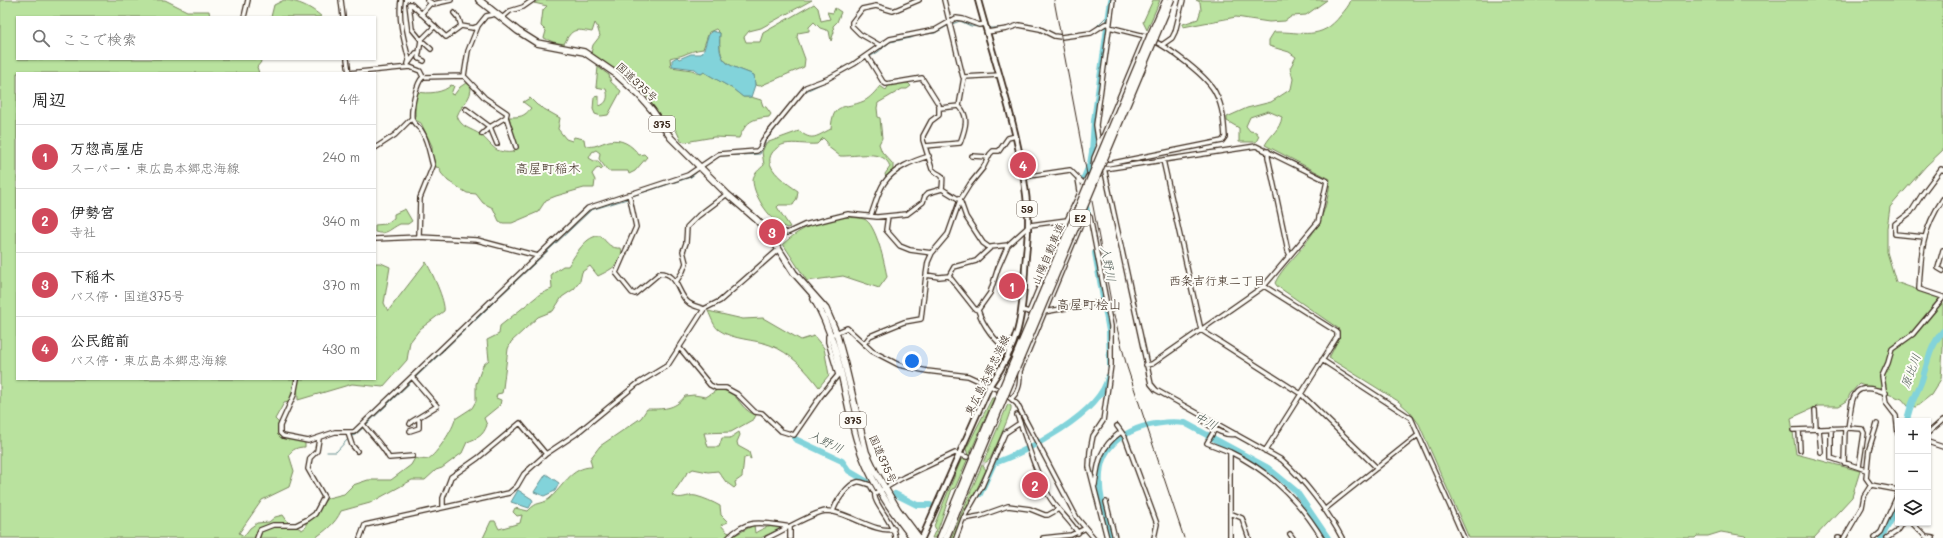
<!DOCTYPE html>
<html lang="ja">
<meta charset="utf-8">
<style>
body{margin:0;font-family:Mali,"Klee One",sans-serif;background:#f6f6f6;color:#222}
.controls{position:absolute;right:12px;bottom:12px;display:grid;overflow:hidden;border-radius:0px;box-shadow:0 1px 3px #0004}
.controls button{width:36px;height:36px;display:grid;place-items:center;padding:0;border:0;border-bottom:1px solid #e0e0e0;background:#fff;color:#222;font:20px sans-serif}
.you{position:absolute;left:912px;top:361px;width:14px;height:14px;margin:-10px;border:3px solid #fff;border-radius:50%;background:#1a73e8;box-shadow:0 0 0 6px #1a73e833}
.badge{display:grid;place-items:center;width:26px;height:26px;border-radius:50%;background:#d1495b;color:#fff;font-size:13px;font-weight:700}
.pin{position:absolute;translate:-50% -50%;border:2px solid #fff;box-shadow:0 1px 4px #0006}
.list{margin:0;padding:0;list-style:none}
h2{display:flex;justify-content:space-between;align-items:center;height:52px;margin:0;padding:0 16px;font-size:17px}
h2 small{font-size:13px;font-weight:400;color:#767676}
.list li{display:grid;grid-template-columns:26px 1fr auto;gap:12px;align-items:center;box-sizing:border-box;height:64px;padding:0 16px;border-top:1px solid #e0e0e0}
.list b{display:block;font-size:15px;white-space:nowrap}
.list p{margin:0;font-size:13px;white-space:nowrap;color:#767676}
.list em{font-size:13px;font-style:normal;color:#767676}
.icon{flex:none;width:22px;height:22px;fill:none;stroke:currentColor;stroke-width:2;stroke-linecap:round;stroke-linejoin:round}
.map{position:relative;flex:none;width:1943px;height:538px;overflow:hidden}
.search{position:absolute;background:#fff;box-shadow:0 1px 3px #0004;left:16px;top:16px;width:360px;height:44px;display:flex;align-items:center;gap:10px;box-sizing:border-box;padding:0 14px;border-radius:0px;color:#767676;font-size:15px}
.panel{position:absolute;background:#fff;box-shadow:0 1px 3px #0004;left:16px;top:72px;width:360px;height:308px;border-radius:0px}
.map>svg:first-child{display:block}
.green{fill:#b9e29e;stroke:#7a865e}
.water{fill:#82d3da;stroke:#668f8f}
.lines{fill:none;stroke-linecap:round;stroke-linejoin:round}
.stream{stroke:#668f8f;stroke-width:1}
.river{stroke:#82d3da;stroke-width:6}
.minor-tunnel{stroke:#d6d2cc;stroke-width:3.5;stroke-dasharray:3.5 2;stroke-linecap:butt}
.minor-casing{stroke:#3b2a1e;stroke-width:6}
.major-casing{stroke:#3b2a1e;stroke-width:8}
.highway-casing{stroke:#3b2a1e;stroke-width:8}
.minor{stroke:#fdfcf7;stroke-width:3.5}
.major{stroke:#fdfcf7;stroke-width:4.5}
.highway{stroke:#fdfcf7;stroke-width:5.5}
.rail{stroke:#3b2a1e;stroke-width:1}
.highway-bridge-casing{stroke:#3b2a1e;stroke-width:8;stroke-linecap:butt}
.highway-bridge{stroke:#fdfcf7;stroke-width:5.5}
.labels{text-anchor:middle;stroke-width:4;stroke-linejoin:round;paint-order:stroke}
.shield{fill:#fdfcf7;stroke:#75695f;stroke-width:1}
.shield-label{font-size:10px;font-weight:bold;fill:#3b2a1e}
.street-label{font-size:11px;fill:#3b2a1e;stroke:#fdfcf7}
.water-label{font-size:12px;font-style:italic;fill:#505d56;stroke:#fdfcf7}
.neighbourhood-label{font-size:12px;fill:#3b2a1e;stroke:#fdfcf7}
.quarter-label{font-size:13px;fill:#3b2a1e;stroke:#fdfcf7}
</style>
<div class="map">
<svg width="1943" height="538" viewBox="0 0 1943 538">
<rect width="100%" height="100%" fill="#fdfcf7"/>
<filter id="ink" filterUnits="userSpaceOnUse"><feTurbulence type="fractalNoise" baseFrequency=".025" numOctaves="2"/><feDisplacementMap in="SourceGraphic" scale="8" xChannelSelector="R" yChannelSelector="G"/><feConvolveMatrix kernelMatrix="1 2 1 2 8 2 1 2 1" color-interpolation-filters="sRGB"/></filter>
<g filter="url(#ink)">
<path class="green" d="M0,0H165L187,11H209L210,17H17V59H260L261,62L257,67L259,73H17V379H296L289,402L284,403L275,419L279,423V435L305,442V447C298,447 292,449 289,455L294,471L289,487L262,500L239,533L244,536L250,528L257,523L269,522L275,517L283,515L288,522L302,530L306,527V522L316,515L319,505L328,498L344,494L353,485L368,480H391L411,465L415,458C419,459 424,460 428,459C436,455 454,428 455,419L472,408L476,401V384L483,365L489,360L487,340L499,334L500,326L540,294L552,289L551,274L563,266H568C575,256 586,234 601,236C607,243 611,249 621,248C626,263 608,271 598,276L590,266L582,272L580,281L574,289L562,297L553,311L538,317L511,342L508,349L503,388L502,393L497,394L496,398L501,400L500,405L484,418L487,425C483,436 478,438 467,442L462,453L442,468L436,470L425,480H412L370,503L341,511C335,524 326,530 315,538H0Z
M284,0C298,1 311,7 322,17H271L274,5Z
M540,0H812L761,28L749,31L744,37L746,42H760L763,33L814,4L818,8L821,21L830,19L827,12L833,13L835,8L841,12L837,22L833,26L834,32L831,41L829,31L820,28L814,22L809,27V31L798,33L797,37L805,59L804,67L760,86L755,85L754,75C727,64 718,65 720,33L716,29L709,32L703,49C695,50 690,52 683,55C679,57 675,56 670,58L671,67L692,70L701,74L704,72L733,89L743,97H751L761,100L763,106L766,107L771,114L769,117C751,119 747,121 739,138L714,137L685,142L681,141L677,132L670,122L662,118L640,87L616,69L611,67L591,53L593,45L600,36L597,26L595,23L592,32C575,29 572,28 564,44L553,42L544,38L546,31L541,26L543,10L547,6L534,3Z
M1153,0H1160L1147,30L1143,22Z
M1196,0H1327L1306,15L1292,16L1285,21L1269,22L1236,17L1183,27V24L1198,19L1201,10L1200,2Z
M1351,0H1943V150L1926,166L1890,207L1887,228V252L1896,282L1940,298L1943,295V349L1941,379L1931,395L1916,407L1908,406L1902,399L1859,384L1850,394L1847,401L1839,406H1818L1791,418L1796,454L1860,471L1852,497L1814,538H1747L1745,536L1721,532L1708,536H1697L1695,538H1469L1419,424L1410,412L1398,401L1329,358L1339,338V329L1277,286L1275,283C1280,272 1289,263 1297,254C1317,230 1328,211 1330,179L1265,145C1271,134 1280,130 1282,117L1268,111L1250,117L1246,126L1250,131L1256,132L1259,136L1256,142H1239V128L1227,121V117L1247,108L1271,102L1291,89L1293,79L1290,68L1296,57L1289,52L1269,46V40L1274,32C1303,31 1320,42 1341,15C1345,10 1349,6 1351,0Z
M598,67L609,75L611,82L621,91L608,115L601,116L595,114L593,109L594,97L599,96V106C607,104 609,97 606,89L596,87Z
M466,83L471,85C472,100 462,103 457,116C461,128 471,128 481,135C486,139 492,147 497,150C502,152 507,153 513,152L517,147L509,117C520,117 524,117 531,108L523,102L530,98L537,105L560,118L558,129L566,139L572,141L574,137L584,139L585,145C594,149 600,143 609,141C621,138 632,145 639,155L644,154L647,157L635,171L629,174L628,171H608L599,159L600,153L596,150L592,152L589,158L594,161H598L603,168L601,170L599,168L596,169L592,174L595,180L594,188H584L556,196L546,200L538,212L512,223H503L499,221L493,208L483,203L476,194L467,193L448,181L441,173L440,168L436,167L432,154V146L421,123L415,120V103L418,92C428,94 444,93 451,85L454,86L451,94L454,95L460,87Z
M902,83H908L911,86L907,89H902L878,103L877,108L878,117L880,118L882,138L879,144L882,152L893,164V173L886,178L885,174L890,167C885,148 855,157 840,156L827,146V142L823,138L817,144C806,145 795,142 785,144C780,145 775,149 772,153C762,168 788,184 798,191L797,198L793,205H779L777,207L790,227L787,228C772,223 753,196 753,180C753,174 760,169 764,165L762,152L766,143L799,131C813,142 816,136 831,129C833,101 843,110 864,101C870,98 876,91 880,86L886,90L889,85Z
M405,209L412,221L408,224H400C391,228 386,236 375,232V225L386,224L394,218V214Z
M845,217C851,218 858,217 864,219C876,223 885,265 887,277L879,288L843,276L807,281L783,244C803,226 819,221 845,217Z
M426,262C431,270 446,302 444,311L420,329L410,342L407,360L383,387L352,384L298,400L297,379H375V263H381L390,267L384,303L388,311Z
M708,311L743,319L763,318L801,340L814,336L824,348L829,375L819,387C806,370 791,353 770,345C754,339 733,340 719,330C714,327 711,317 708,311Z
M717,390C741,390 736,408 756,415L754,419L731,432L704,433L708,447H719L722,438H730L739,432L740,435L737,442L738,446L749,452L751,459L748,457L744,458L742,477L735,482L736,486L734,488L726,482L718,471L708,472L693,469L687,473L672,495C681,501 687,494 696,496C704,498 713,502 720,506L721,515L728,522L721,525L727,532L735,535L754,525L755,533C763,528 772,524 781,528L761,538H483L491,521H495L499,529L520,523L522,515L517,516L513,512L515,508L528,511C538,500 540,506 549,499C563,487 571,467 592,467L590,459L600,446L641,418L647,409C662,409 675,410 685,396L694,395L706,397Z
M992,398H994L955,488L952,489L935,538H932L936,529L934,526L961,460L966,459L968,455L966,449Z
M1008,404L1011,406V409C1006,425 998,442 991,457C989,462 985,461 983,466L986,470L974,495L971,497L954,538H951Z"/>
<path class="water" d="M712,31L720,33C717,65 727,64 754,75L755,85L751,97H743L733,89L704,72L701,74L695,69L672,66V60L677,57L679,59L691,54H701C707,48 705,37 712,31Z
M546,474L559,483L555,491L544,496L534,492Z
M518,490L532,499L533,501L529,508L511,502Z"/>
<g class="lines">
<path class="stream" d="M952,24L960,21L971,26L984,28
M1011,26C1028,19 1042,30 1057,35
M988,28H1000
M1095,28L1109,14
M1060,35L1071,34
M843,72L878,52L890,42L911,38L917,35L935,33L949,25
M804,92L833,78
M703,167L720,156L760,154L765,142L793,106
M632,196L691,177L697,172
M514,283L591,210L627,199
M498,298L512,285
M475,321L496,300
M441,353L472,323
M415,378L439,355
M366,425L413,380
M351,436L355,435L363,428
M327,452H336L349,438"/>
<path class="river" d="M1089,220L1081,184L1090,164L1092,152L1094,121L1111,0
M1095,253L1109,331L1110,366
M1907,421C1909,405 1917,394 1922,380C1928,361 1930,346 1943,331
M795,439L842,461L849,471L866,481
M895,494L917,505H930
M980,494L994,463C1027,452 1101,413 1108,377
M1112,538C1106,518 1098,495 1100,474C1102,433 1151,419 1185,423L1268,468L1278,476L1296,491L1328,538
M1881,538L1898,508"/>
<path class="minor-tunnel" d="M977,461L985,464"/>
<g class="minor-casing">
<path id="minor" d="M341,0L343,17
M401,0C398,20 404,40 409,60L408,64
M427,0L433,4L451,0
M944,0L963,77
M454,13L459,19L461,26
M421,14L430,4
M244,17L248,0
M502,18L510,11L523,7L533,0
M1109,27L1145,36
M987,32L1007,29L1019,25L1040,29L1054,36L1061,37L1091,33L1105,24L1110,23
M1162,45L1172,38L1175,32L1183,0
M881,46L860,34L852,26V22L862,9L876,6L893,11L919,0
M431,49L421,40L435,26
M419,53L418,58L424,61
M867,56L883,82L886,84L922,78L939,105V115L931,121L923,136V140L932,169C942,179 944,170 942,189
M347,59L349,73
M408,64L416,53H419L421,40L412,29L409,4H411L446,37L461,26L473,28L478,26
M349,73L410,67L420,71L423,77
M464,76L485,98L507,113L506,117L516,147
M464,76L468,51L478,26L486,16L496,14
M423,77L464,76
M940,108L959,106L964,77L1000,75
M466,109L490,127L497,144
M482,134L490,127L506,117
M925,146L960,143C965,129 970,117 959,106
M375,148L395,135L412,118
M1268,151V157L1288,251L1290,255
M1100,153L1096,125L1113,0
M972,156L988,157
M1163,160L1201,330L1301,394L1377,468
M1103,163L1151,384L1156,390L1282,460C1304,480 1328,511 1342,538
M1103,165L1222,141L1225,137C1224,122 1223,107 1216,94C1209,77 1169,48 1152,40
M1093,167L1094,158L1145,36
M1104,169L1256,146L1327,181L1318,222L1264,286L1152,364L1146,365
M1023,177L1070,170L1085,185
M1078,179L1080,191
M942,189L960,200L966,217L983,243L990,248
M629,194L636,227L616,273L632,293L635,294L660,273C679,273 677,295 689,303C693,306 699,307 704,309
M1943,199C1922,230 1921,252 1919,289L1943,297
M1074,207L1090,217L1111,326V365L1103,421L1093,436L1090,451L1089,467L1107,538
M871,215C875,205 878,192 884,183C894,168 913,161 929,156
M888,216L886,230L900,246L910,250L932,253
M419,237L420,198L433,166C430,156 428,140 421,130C418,126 413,124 412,118C411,109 416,83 423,77
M1924,237L1895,234V224L1911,212L1923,193L1941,169L1943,170
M375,239L419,237L477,240L538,256
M774,240L785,232L787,233L804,225L848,214L877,217L907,214L923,202L925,196L928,193L942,189
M1943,250L1938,268L1943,271
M926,275L939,277L949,276L954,267L976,261L991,247L1008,245
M949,276L975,309L978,310
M676,282L683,271L686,263L683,251L686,243L687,227L698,216L727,194
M1264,286L1337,332V337L1265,451
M1022,310L1029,312L1067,220L1088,176
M1044,312L1072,307L1075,308L1105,301
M864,344L870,336L877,333L904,322L921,319L926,275L928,262L932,253L948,234L960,200L970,184L983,168L990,154L993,151H999L1008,138L1016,136
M679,347L710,385L716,388H726L737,394L755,412L762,413L781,431L794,435L820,397L838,375L828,342V336L847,328L872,351L899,365L927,371L968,376L1003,392L1017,404L1077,518L1094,538
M1010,352C995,341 984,328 978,310L990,293L998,268L1008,245L1030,225L1067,220
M1322,360L1411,418L1464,538
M297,379L294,395L280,426V433L283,436L308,441L335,432H354L588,208L688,175L719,154L757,151L760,148L763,140L806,87L827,79L854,64L890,39L935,30L956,18L963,19L979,25L985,24
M1012,398C1020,390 1020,382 1020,371L1085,215
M1815,410L1816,429
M1017,415C1028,442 1034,471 1049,496C1057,510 1069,519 1078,533
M1204,416L1203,421C1213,428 1224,437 1236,434
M363,424C372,436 382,444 389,458L413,456
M410,424L411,422L437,406L412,377
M1877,424L1869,449L1866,478L1871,485L1898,490
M1117,426L1125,437L1157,524L1154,538
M1831,428V458L1866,470
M1848,428C1853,399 1849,379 1886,393
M1215,429L1207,443L1230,452V538
M1819,429L1821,452
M1793,430L1848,428L1862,429L1864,433L1859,467
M1799,430L1800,450
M410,431L419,428V419
M348,433L352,445L357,451
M1928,433L1943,420
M1898,434L1896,416L1886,403L1882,376L1888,363L1892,349L1913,334L1943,298
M1928,442L1943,447
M1230,452C1270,471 1299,500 1322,538
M1844,463L1845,428
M1095,485C1098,461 1100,447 1121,432
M1106,502L1115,538
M443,507V498L451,477L478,458L520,423L546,454
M1324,510L1418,435
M833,512C835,503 848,484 857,482C861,481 866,484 870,485L875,494
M1230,513L1242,518L1249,538
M963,519L980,516L1008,506L1030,509L1045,515H1048L1057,510
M1912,523L1926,537L1933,538
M790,527V538
M1290,534L1293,538
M257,538L260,530L273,525H296L308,519L315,514L324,497L308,469L310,458L317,451L319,439
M360,538L365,525L509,493L517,486L524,474L546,454L576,434L637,384L668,365L704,309L720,301L779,249
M728,538C748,517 764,523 790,527
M767,538C781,532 813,512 826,511C847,511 875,534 894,529
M895,538C895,524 872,502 875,494L904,477L955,453L967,457
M956,538L963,519L982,486L1005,433L1020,423
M1043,538L1071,535L1084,529
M1838,538H1839
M1844,538L1862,507L1864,496L1871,485
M1874,538L1881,532L1898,494
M1887,538L1896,532L1902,523"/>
</g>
<g class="major-casing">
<path id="major" d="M922,538L990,385C1020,343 1022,319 1025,269C1026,251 1029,233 1028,215C1023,141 997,71 978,0"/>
</g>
<g class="highway-casing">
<path id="highway" d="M479,0L518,31L537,43L584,52L616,74L639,95L652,110L671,138L727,194L757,220L767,231L794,273L826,309L836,332L844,361L866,452L875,471L898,510L919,538
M1150,36L1166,0
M1155,38L1171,0
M814,299C840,343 843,393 857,441C868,477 889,508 913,538
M940,538L999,396
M946,538L1004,398"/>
</g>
<use href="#minor" class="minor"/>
<use href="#major" class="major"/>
<use href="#highway" class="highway"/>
<path class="rail" d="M1054,0L1113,312L1127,367L1184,538"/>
<g class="highway-bridge-casing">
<path id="highway-bridge" d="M999,396L1150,36
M1004,398L1155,38"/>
</g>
<use href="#highway-bridge" class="highway-bridge"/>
</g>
</g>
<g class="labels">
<g class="shield">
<rect x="649" y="116" width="26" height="16" rx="3"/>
<rect x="1017" y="201" width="20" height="16" rx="3"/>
<rect x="1070" y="210" width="20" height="16" rx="3"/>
<rect x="840" y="412" width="26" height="16" rx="3"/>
</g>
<g class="shield-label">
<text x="662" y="128">375</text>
<text x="1027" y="213">59</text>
<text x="1080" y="222">E2</text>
<text x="853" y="424">375</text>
</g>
<g class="street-label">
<text transform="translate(637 82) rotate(43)" y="4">国道375号</text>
<text transform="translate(1048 254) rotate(-67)" y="4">山陽自動車道</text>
<text transform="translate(987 375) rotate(-64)" y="4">東広島本郷忠海線</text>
<text transform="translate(883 459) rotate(66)" y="4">国道375号</text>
</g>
<g class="water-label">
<text transform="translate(1108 264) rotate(79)" y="4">入野川</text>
<text transform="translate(1911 371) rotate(-70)" y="4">原比川</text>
<text transform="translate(1206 421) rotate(28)" y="4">中川</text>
<text transform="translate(826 442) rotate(26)" y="4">入野川</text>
</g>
<g class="neighbourhood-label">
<text x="1217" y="285">西条吉行東二丁目</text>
</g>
<g class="quarter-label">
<text x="548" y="173">高屋町稲木</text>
<text x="1089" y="309">高屋町桧山</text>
</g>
</g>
</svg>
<div class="controls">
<button>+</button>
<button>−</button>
<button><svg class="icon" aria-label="layers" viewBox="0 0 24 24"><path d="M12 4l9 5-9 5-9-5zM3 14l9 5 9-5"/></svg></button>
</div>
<div class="you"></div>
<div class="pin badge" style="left:1012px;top:286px">1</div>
<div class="pin badge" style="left:1035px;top:485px">2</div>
<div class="pin badge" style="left:772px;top:232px">3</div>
<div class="pin badge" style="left:1023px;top:165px">4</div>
<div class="search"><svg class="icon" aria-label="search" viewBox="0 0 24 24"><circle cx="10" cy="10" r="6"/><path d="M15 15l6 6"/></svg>ここで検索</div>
<section class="panel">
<h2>周辺<small>4件</small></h2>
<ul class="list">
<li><span class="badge">1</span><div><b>万惣高屋店</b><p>スーパー · 東広島本郷忠海線</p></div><em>240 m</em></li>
<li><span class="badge">2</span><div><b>伊勢宮</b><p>寺社</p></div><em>340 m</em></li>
<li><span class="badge">3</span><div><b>下稲木</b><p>バス停 · 国道375号</p></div><em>370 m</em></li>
<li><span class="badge">4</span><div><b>公民館前</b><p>バス停 · 東広島本郷忠海線</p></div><em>430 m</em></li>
</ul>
</section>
</div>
